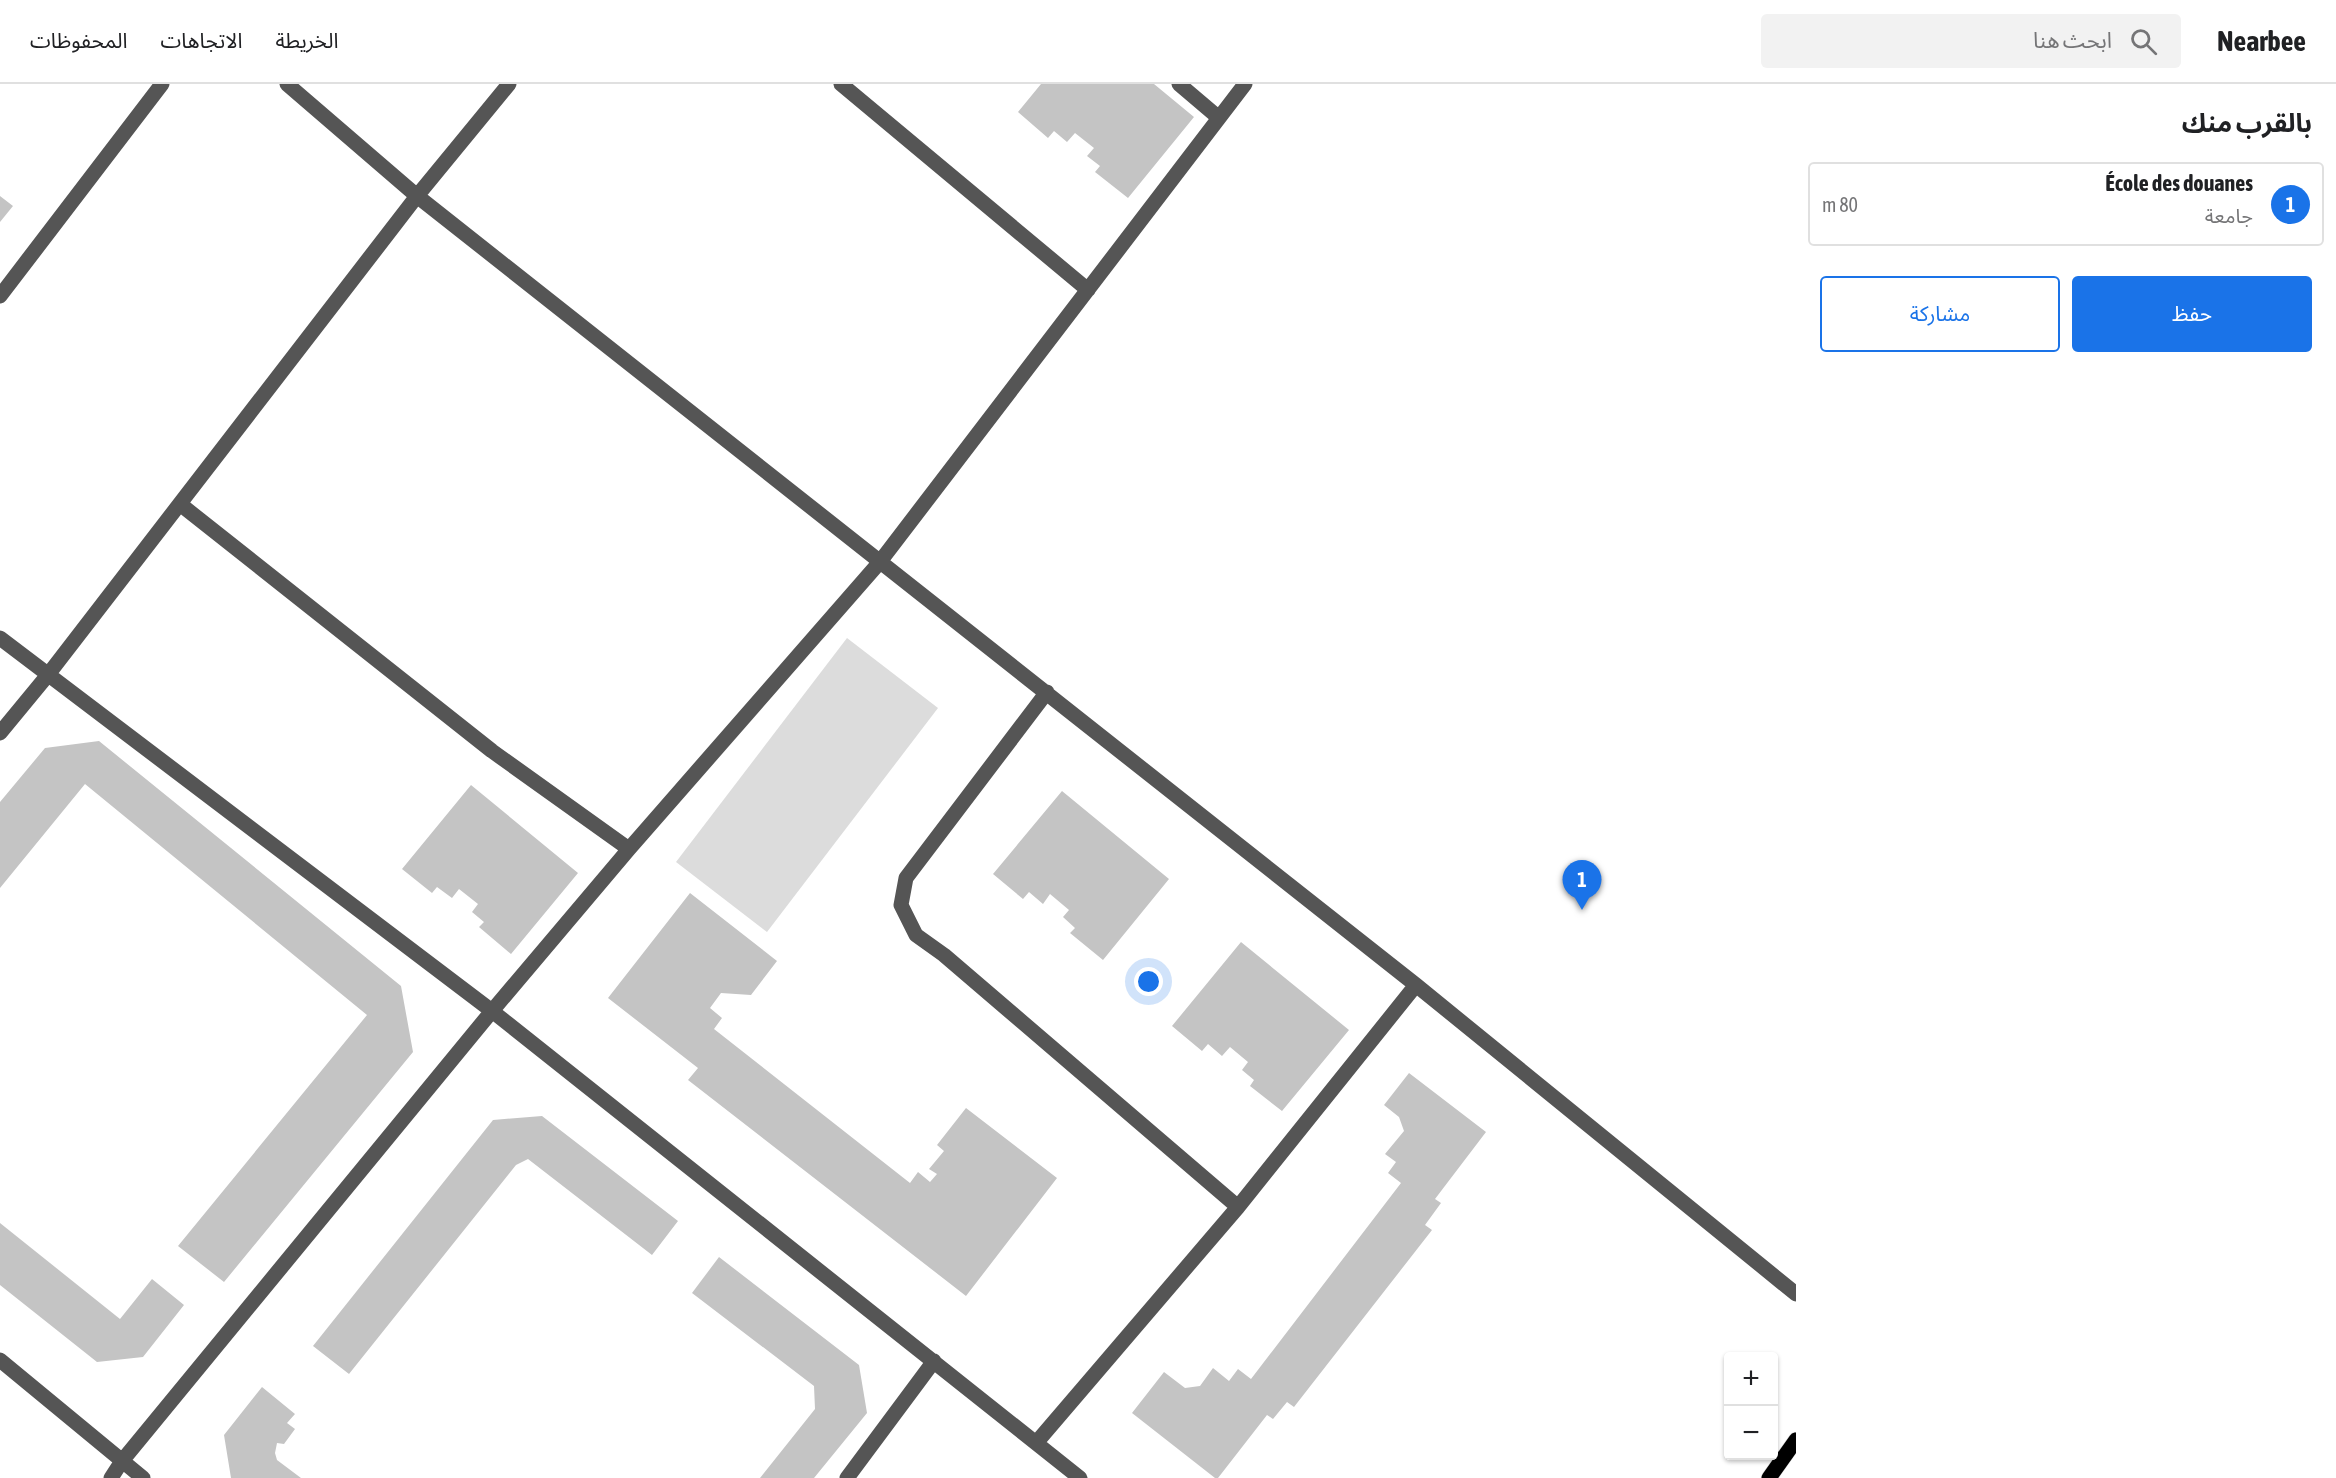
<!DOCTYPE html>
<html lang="ar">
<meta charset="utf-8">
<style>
body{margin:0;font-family:"Asap Condensed","Noto Sans Arabic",sans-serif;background:#f2f2f2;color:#202124;direction:rtl}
.controls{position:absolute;right:18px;bottom:18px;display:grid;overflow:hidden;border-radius:6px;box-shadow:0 2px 4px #0004}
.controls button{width:54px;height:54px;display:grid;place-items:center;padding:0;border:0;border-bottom:2px solid #e0e0e0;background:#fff;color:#202124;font:30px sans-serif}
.you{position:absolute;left:1149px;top:898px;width:21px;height:21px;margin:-15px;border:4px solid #fff;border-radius:50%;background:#1a73e8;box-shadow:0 0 0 9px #1a73e833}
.badge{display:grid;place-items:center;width:39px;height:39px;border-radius:50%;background:#1a73e8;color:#fff;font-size:20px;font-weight:700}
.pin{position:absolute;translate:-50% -50px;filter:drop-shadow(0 2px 3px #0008)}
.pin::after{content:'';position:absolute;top:32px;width:21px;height:18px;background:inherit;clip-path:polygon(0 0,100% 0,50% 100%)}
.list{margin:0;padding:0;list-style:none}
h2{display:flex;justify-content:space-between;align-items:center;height:78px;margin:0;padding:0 24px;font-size:26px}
h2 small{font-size:20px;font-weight:400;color:#757577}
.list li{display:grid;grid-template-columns:39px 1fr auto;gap:18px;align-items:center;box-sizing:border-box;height:84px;margin:0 12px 12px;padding:0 12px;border:2px solid #e0e0e0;border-radius:6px}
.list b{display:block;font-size:22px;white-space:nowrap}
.list p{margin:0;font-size:20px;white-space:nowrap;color:#757577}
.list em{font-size:20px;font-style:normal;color:#757577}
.actions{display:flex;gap:12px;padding:18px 24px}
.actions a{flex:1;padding:14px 0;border:2px solid #1a73e8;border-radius:6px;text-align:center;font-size:21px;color:#1a73e8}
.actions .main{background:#1a73e8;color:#fff}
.icon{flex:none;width:33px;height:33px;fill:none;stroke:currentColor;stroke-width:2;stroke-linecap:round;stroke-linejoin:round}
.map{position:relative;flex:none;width:1796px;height:1394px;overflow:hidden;direction:ltr}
header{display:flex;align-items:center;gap:36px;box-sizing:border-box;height:84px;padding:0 30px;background:#fff;border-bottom:2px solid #e0e0e0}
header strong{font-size:28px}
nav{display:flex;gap:33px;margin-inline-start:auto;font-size:21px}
.search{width:420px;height:54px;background:#f2f2f2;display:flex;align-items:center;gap:15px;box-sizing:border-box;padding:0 21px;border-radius:6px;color:#757577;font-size:22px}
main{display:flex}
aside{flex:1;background:#fff}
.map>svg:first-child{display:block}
.green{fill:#dcdcdc}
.building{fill:#c4c4c4}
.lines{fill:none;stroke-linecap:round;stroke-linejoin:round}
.major-casing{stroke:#dbdbdb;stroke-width:16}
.minor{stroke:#555;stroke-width:15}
.major{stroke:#000;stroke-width:15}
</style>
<header>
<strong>Nearbee</strong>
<div class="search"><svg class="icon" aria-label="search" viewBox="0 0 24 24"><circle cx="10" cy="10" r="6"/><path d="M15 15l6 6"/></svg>ابحث هنا</div>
<nav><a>الخريطة</a><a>الاتجاهات</a><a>المحفوظات</a></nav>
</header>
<main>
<aside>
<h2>بالقرب منك<small></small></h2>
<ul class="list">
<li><span class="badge">1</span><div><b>École des douanes</b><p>جامعة</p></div><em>80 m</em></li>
</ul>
<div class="actions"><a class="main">حفظ</a><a>مشاركة</a></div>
</aside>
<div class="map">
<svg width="1796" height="1394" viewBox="0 0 1796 1394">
<rect width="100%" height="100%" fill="#fff"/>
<path class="green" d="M847,554L938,624L767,848L676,778Z"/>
<path class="building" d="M1041,0H1154L1194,33L1128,114L1095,88L1100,82L1087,72L1094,64L1075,49L1067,58L1054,47L1048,54L1018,28Z
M0,112L13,122L0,138Z
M99,657L401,902L413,968L224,1198L178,1162L367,931L85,700L0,804V718L45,664Z
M471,701L578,789L511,870L479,843L484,838L472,828L478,820L459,805L452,814L437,803L432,809L402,785Z
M1062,707L1169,795L1103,876L1070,849L1075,844L1063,833L1069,826L1050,810L1043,820L1029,808L1023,815L993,790Z
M690,809L777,877L751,911L721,909L710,924L722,934L714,945L910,1099L918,1088L930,1098L937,1090L929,1085L944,1067L937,1061L966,1024L1057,1094L966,1212L688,996L698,984L608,914Z
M1241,858L1349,946L1282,1027L1250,1002L1254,996L1242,986L1248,978L1230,963L1222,972L1208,960L1202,967L1172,942Z
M1409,989L1486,1048L1435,1115L1441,1119L1425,1141L1432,1146L1294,1323L1287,1318L1273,1335L1267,1331L1218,1394H1215L1132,1329L1164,1288L1185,1304L1200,1302L1213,1284L1229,1297L1238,1285L1251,1295L1401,1099L1388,1089L1396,1078L1385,1070L1404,1047L1399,1033L1384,1021Z
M542,1032L678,1137L652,1171L528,1075L516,1081L349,1290L313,1262L493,1036Z
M0,1139L120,1235L152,1195L184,1221L143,1273L97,1278L0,1201Z
M719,1173L859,1281L867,1329L814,1394H760L815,1325L814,1302L692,1209Z
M262,1303L295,1330L287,1339L295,1345L284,1360L277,1359L275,1369L277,1376L301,1394H231L224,1351Z"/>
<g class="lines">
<g class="major-casing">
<path id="major" d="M1769,1394L1796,1356"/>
</g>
<path class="minor" d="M287,0L417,112L1416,901L1796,1210
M841,0L1088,206
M1179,0L1219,34
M0,212L162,0
M180,420L492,667L629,765
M0,554L492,927L1080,1394
M1047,608L906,794L901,821L916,851L944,871L1238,1123
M0,649L47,592L417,112L509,0
M0,1276L143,1394
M1036,1359L1238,1123L1416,901
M111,1394L122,1377L492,927L629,765L879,479L1245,0
M847,1394L934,1277"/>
<use href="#major" class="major"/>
</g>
</svg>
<div class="controls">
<button>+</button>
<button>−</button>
</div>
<div class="you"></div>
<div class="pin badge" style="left:1582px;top:826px">1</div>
</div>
</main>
